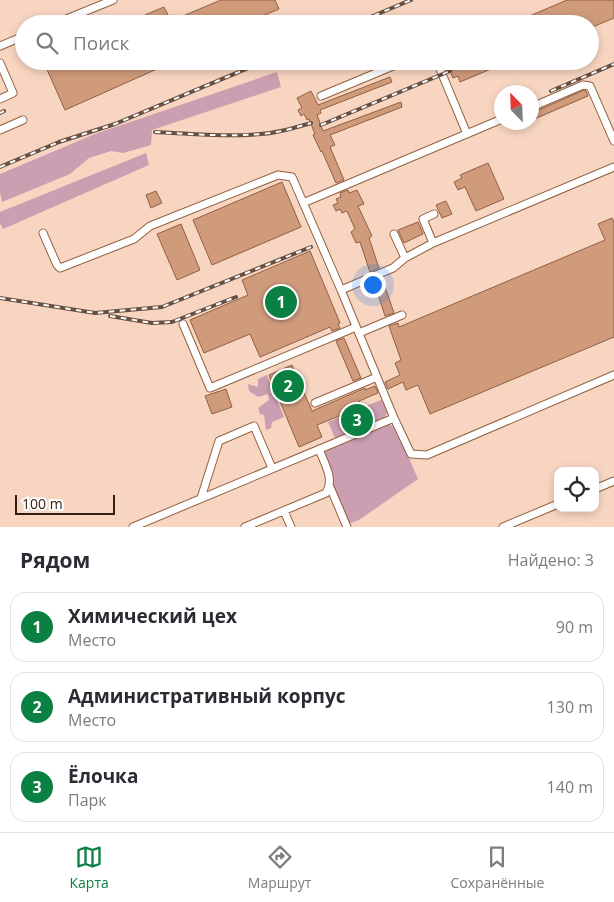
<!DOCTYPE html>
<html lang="ru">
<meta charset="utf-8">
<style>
body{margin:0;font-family:"Open Sans",sans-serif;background:#f7f7f7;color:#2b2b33}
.controls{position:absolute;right:15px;bottom:15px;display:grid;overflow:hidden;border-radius:10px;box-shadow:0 2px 8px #0003}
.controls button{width:45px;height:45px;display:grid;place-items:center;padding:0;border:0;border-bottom:1px solid #e1e1e2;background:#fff;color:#2b2b33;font:25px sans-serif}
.compass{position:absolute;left:494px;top:85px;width:45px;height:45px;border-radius:50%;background:#fff;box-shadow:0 2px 8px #0003;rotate:337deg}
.scale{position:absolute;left:15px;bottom:12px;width:100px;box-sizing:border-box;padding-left:5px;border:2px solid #321d11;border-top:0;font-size:14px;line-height:18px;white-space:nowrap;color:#321d11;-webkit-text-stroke:4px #fefefe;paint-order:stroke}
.you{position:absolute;left:372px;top:284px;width:18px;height:18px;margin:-12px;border:4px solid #fff;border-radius:50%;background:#1a73e8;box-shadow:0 0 0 8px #1a73e833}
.badge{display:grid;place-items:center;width:32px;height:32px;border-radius:50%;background:#0b8043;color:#fff;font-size:16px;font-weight:700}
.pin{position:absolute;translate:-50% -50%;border:2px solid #fff;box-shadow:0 1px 5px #0006}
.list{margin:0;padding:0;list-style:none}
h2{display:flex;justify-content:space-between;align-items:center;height:65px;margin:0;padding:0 20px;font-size:21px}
h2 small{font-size:16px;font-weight:400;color:#7c7c81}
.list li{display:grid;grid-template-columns:32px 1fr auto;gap:15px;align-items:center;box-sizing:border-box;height:70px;margin:0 10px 10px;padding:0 10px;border:1px solid #e1e1e2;border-radius:15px}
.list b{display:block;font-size:19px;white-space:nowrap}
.list p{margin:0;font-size:16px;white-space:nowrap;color:#7c7c81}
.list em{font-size:16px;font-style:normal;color:#7c7c81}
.icon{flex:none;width:28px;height:28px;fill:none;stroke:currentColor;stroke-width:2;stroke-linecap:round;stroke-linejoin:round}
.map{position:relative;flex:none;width:614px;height:527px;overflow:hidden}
.search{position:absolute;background:#fff;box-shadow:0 2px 8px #0003;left:15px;right:15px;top:15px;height:55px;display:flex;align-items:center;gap:12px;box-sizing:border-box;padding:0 18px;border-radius:28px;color:#7c7c81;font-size:19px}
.sheet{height:305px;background:#fff}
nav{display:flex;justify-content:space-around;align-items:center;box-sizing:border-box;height:70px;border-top:1px solid #e1e1e2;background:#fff;font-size:14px;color:#7c7c81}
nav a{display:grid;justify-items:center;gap:2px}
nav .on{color:#0b8043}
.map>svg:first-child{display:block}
.green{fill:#cb9eb1}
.building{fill:#d09b7b;stroke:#915f41}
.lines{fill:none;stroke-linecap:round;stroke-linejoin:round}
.minor-casing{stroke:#926042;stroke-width:9}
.minor{stroke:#fff;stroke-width:7}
.rail-casing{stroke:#674f41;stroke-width:4}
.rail{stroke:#fefefe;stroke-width:2;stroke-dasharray:5.5;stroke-linecap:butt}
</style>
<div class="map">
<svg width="614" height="527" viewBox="0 0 614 527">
<rect width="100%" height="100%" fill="#f7d5c1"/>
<path class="green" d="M277,72L281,87L152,130L151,145L123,153L111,151L89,158L70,174L2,202L0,192V174L95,134Z
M146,153L149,165L3,229L0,223V212Z
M267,375L284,417L272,422L271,428L266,430L264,415L260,414L258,408L269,400L268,394L258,397L249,391L248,384L258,387V379Z
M383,399L388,409L385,418L335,438L328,422Z
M387,423L396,428L418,479L359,520L348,524L333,491V484L322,451Z"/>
<path class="building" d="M221,0H275L279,9L244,24H149L145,15L164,7L171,21Z
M567,0H614V18L590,28V24H511Z
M55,61H165L166,65L65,110L45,65Z
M446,61H510L460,82L458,76L453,78Z
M390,77L392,82L320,110L321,113L317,115L323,131L401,102L402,107L330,135L335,145L330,147L344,180L336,183L322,151L321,152L313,135L315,134L309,119L307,120L304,114L301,116L298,110L302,108L297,98L311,91L318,105Z
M584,90L586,91L588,96L532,120V113Z
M488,163L504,199L476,211L465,187L458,190L454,182L462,178L460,175Z
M282,182L301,227L212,265L193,220Z
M348,190L349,193L357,190L364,204L358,206L372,236L369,238L379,268L370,272L360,242L356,243L351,232L355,229L347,211L342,213L340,209L336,211L333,205L338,203L336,199L341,197L340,193Z
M156,191L162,203L151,208L146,195Z
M446,201L452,214L442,218L436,205Z
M612,218L614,222V337L430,414L418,385L406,390L403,382L388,389L385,382L400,375L395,363L401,360L389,326L398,323L399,327L605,240L598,224Z
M418,222L423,234L404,243L398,230Z
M181,224L200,270L177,280L157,234Z
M310,251L340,323L338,324L340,328L332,331L330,327L260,357L250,334L204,353L190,320L248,295L242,280Z
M382,278L394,313L385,316L374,282Z
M344,338L361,378L353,381L336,341Z
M292,365L312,411L365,388V390L375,386L378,393L359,401L361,407L317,425L322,437L299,447L269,375Z
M226,389L232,407L212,414L205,396Z"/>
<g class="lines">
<g class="minor-casing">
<path id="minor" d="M54,24L113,0
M0,46L24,36
M434,61L437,62L440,69L467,134
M0,63L13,93L0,99
M321,96L405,61
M532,107L583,85L590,86L614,141
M0,130L23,120
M303,203L502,119
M43,233L57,265L60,268L134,239L150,226L278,175L292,177L341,290
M394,234L405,258
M433,243L423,219L434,214
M183,324L210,388L356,327
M359,333L402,315
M315,403L377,377
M394,418L411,454L427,455L614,375
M330,487L347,527
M595,489L614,481
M201,498L219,441L254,426L272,468
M284,511L291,527
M133,527L394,418L341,290L393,268L405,258L433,243L614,167
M245,527L326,493C335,479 324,463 319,449
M503,527L558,504"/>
</g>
<use href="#minor" class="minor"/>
<g class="rail-casing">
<path id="rail" d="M354,24L411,0
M551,91L614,64
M0,113L4,111
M321,125L450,71
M155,132C190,134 226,137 261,134C278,133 294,128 311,123
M0,167L59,142L115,124L265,61
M0,298L95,313L162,307L311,247
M110,316L152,323L172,322L236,297"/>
</g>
<use href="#rail" class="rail"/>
</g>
</svg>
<div class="controls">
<button><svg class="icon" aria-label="locate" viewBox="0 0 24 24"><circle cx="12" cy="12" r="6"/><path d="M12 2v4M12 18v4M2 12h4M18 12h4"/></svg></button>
</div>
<svg class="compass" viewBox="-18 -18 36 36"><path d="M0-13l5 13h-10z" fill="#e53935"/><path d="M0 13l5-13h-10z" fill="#7c7c81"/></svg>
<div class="scale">100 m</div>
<div class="you"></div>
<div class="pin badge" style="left:281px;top:302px">1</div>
<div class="pin badge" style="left:288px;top:386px">2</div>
<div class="pin badge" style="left:357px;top:420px">3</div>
<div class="search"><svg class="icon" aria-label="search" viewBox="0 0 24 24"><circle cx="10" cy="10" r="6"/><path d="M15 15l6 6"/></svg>Поиск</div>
</div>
<section class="sheet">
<h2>Рядом<small>Найдено: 3</small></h2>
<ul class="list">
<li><span class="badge">1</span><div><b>Химический цех</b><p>Место</p></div><em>90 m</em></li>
<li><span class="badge">2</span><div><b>Административный корпус</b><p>Место</p></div><em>130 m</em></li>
<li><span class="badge">3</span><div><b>Ёлочка</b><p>Парк</p></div><em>140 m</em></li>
</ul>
</section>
<nav>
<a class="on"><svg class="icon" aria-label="map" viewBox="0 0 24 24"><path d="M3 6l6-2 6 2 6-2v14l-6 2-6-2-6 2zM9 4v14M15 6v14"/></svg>Карта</a>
<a><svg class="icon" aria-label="directions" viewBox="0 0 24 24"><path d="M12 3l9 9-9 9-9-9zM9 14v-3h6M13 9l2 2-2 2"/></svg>Маршрут</a>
<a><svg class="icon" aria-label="saved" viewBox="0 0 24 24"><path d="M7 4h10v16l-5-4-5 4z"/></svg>Сохранённые</a>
</nav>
